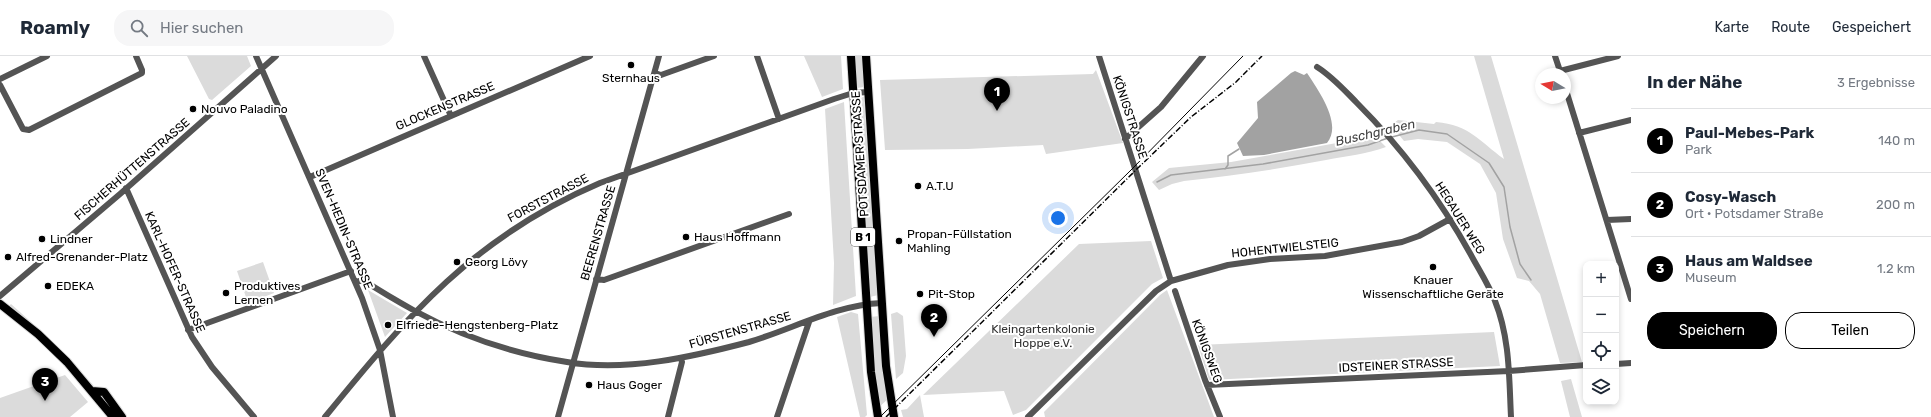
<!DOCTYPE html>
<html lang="de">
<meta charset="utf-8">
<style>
body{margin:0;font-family:Rubik,sans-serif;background:#f6f6f7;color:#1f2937}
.controls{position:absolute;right:12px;bottom:12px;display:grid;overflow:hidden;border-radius:8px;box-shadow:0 2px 6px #0003}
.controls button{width:36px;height:36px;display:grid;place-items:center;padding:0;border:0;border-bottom:1px solid #e0e1e3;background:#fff;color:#1f2937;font:20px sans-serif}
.compass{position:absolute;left:1535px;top:12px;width:36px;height:36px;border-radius:50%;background:#fff;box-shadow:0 2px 6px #0003;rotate:280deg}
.you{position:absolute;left:1058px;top:162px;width:14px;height:14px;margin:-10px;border:3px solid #fff;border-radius:50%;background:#1a73e8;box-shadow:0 0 0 6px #1a73e833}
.badge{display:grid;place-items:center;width:26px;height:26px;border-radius:50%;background:#000;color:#fff;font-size:13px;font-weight:700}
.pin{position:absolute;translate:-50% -33px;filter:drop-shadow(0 1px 2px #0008)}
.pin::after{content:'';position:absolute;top:21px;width:14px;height:12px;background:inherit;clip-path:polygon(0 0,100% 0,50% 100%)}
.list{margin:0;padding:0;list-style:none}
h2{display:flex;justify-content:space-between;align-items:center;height:52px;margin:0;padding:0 16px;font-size:17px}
h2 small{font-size:13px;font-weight:400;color:#747a83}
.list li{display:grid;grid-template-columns:26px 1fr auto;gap:12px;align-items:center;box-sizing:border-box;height:64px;padding:0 16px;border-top:1px solid #e0e1e3}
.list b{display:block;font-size:15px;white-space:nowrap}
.list p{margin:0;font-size:13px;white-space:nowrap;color:#747a83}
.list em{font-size:13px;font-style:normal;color:#747a83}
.actions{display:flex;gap:8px;padding:12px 16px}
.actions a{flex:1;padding:9px 0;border:1px solid #000;border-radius:16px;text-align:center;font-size:14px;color:#000}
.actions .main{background:#000;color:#fff}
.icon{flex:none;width:22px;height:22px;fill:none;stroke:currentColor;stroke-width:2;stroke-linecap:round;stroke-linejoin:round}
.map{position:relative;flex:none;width:1631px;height:361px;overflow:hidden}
header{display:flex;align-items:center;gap:24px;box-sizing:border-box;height:56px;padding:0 20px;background:#fff;border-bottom:1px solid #e0e1e3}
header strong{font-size:19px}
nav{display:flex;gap:22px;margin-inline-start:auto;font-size:14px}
.search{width:280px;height:36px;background:#f6f6f7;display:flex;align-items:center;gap:10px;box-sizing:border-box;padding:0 14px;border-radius:16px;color:#747a83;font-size:15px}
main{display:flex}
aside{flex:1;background:#fff}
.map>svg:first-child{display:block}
.green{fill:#dbdbdb}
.water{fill:#a2a2a2}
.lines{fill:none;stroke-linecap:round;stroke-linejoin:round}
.stream{stroke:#a2a2a2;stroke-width:1.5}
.major-casing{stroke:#dbdbdb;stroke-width:10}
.minor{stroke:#545454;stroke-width:6}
.major{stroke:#000;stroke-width:8}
.tram{stroke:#000;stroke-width:1}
.rail{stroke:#000;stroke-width:1.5;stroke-dasharray:6 2 1 2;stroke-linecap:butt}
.poi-dot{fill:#000;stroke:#fff;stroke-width:1.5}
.labels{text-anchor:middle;stroke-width:4;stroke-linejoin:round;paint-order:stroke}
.shield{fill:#fff;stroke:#4c4c4c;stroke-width:1}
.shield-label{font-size:11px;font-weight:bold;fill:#000}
.poi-label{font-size:12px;fill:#000;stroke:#fff;text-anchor:start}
.street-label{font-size:12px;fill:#000;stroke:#fff}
.park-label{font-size:12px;fill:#323232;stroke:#fff}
.water-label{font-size:13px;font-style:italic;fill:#434343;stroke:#fff}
</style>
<header>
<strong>Roamly</strong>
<div class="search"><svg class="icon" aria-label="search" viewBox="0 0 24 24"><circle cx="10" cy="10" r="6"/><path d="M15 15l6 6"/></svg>Hier suchen</div>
<nav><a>Karte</a><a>Route</a><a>Gespeichert</a></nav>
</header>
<main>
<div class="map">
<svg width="1631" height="361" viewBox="0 0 1631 361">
<rect width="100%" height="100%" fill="#fff"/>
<path class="green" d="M187,0H247L251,10L212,44L209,43Z
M804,0H841L843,33L822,41Z
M853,0H863L864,31L857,32Z
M1474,0H1491L1582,306L1560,307L1540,238L1529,225L1517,222L1503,183L1496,137L1480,108L1447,86L1418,83L1404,85L1391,69L1398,64L1434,68L1436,66C1470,69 1479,85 1504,103Z
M1096,14L1123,87L1046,98L1043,89L968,93L885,94L880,24L1093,18Z
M864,41L878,239L870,241L857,42Z
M844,46L856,240L833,249L834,207L825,53Z
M1373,78L1386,91C1366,98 1347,100 1326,104C1279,113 1232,120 1184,125L1172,128L1159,134L1152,126L1169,112L1231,106L1359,83Z
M1151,185L1163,222L1152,228L1026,354L1013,359L1004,335L923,339L1079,188Z
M263,206L274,237L248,247L237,215Z
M368,234L407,257L385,281Z
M1167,234L1214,361H1045L1044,356L1160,239Z
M11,248C51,283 87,319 119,361H117L79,314L8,251Z
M851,256L858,258L867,359L865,361H860L837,261Z
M897,256L903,260L906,300L903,317L896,323L891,258Z
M880,260L888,343L878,352L870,261Z
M1494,276L1500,310L1209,324L1198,289Z
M65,319L88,346L70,361H0V342Z
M1571,323L1582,361H1570L1561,325Z
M920,339L924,361H903L901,354L907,353Z"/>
<path class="water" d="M1295,15L1304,19L1307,17C1318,34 1343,68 1327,87L1264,99L1243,100L1237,87L1258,62L1257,46L1291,17Z"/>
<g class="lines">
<path class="stream" d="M1392,81L1419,74L1447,78L1489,107L1504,131L1510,171L1520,208L1531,224
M1225,113L1228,109V100L1239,93
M1157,126L1171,119L1263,108L1368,89L1388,82"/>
<g class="major-casing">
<path id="major" d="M851,0L871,316L878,361
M866,0L886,310L894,361
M0,248L38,278L67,306L113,361
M92,335L104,336L122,361"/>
</g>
<path class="minor" d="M256,0L362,242L380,294L393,361
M424,0L451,60
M757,0L779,63
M1099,0L1171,225
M1555,0L1561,18
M1317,11C1333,21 1345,35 1357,47C1403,93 1440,143 1471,199C1479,214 1489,229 1495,245C1510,282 1509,322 1511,361
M1560,15L1618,0
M655,17L661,19L714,0
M0,23L47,0
M0,29L23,73L29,74L142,17V14L136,0
M1565,31L1631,243
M1579,77L1631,64
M1125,83L1161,51L1203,0
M310,121L590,0
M126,132L192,281L212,311L254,361
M1607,164L1631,163
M596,223L604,224L789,158
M356,226L363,224C380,235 397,245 415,255C461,280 515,298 567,306C626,316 692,301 749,286C793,273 835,249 882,247
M1175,235L1205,324L1220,361
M0,240L120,138L276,0
M188,274L351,215
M1616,308L1631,307
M1207,329L1509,315L1586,309
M325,361C408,259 475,180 600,127L834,43L853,37L868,36
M558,361L659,0
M668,361L682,306L681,302
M777,361L809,266
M1028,361L1156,235L1171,225L1228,209L1270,203L1325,200L1402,186L1419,180L1450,163"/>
<use href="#major" class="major"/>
<path class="tram" d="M880,361L1131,114L1243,0"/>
<path class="rail" d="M886,361L1139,111L1191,61L1236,26L1262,0"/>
</g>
<g class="poi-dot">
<circle cx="631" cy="9" r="4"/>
<circle cx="193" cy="53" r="4"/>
<circle cx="918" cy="130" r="4"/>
<circle cx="686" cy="181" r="4"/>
<circle cx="42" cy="183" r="4"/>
<circle cx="899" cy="185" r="4"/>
<circle cx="8" cy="201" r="4"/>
<circle cx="457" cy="206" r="4"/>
<circle cx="1433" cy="211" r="4"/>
<circle cx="48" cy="230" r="4"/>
<circle cx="226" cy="237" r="4"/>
<circle cx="920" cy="238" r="4"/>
<circle cx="388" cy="269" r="4"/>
<circle cx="589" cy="329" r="4"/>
</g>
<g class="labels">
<rect class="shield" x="851" y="172" width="24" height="18" rx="3"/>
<g class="shield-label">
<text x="863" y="185">B 1</text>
</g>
<g class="poi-label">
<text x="631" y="26" text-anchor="middle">Sternhaus</text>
<text x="201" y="57">Nouvo Paladino</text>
<text x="926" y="134">A.T.U</text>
<text x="907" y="182">Propan-Füllstation<tspan x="907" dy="14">Mahling</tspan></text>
<text x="694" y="185">Haus Hoffmann</text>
<text x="50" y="187">Lindner</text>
<text x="16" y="205">Alfred-Grenander-Platz</text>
<text x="465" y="210">Georg Lövy</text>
<text x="1433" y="228" text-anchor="middle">Knauer<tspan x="1433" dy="14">Wissenschaftliche Geräte</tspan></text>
<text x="56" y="234">EDEKA</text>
<text x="234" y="234">Produktives<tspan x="234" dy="14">Lernen</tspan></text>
<text x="928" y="242">Pit-Stop</text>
<text x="396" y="273">Elfriede-Hengstenberg-Platz</text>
<text x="597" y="333">Haus Goger</text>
</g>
<g class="street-label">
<text transform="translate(445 50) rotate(-23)" y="4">GLOCKENSTRASSE</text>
<text transform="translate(1130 61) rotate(72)" y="4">KÖNIGSTRASSE</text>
<text transform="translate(860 98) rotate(-94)" y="4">POTSDAMER STRASSE</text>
<text transform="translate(132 113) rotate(-41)" y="4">FISCHERHÜTTENSTRASSE</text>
<text transform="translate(548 142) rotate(-28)" y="4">FORSTSTRASSE</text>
<text transform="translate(1460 162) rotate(58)" y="4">HEGAUER WEG</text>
<text transform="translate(344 173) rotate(67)" y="4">SVEN-HEDIN-STRASSE</text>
<text transform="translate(598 177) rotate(-74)" y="4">BEERENSTRASSE</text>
<text transform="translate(1285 192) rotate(-6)" y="4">HOHENTWIELSTEIG</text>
<text transform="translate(175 216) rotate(66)" y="4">KARL-HOFER-STRASSE</text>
<text transform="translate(740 274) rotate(-16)" y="4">FÜRSTENSTRASSE</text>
<text transform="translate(1207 295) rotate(70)" y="4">KÖNIGSWEG</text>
<text transform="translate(1396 309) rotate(-3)" y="4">IDSTEINER STRASSE</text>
</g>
<g class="park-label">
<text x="1043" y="277">Kleingartenkolonie<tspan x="1043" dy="14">Hoppe e.V.</tspan></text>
</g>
<g class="water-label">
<text transform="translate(1375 76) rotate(-13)" y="5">Buschgraben</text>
</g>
</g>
</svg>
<div class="controls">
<button>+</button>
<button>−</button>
<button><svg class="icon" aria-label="locate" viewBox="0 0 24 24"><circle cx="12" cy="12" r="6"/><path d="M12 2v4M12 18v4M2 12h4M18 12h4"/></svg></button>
<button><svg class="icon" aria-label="layers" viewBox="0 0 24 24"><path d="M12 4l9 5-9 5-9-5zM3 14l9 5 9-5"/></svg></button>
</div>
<svg class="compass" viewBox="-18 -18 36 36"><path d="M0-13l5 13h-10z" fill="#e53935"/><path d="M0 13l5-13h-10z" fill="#747a83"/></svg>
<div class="you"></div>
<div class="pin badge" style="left:997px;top:55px">1</div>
<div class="pin badge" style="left:934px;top:281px">2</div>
<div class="pin badge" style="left:45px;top:345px">3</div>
</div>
<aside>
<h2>In der Nähe<small>3 Ergebnisse</small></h2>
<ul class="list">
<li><span class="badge">1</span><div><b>Paul-Mebes-Park</b><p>Park</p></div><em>140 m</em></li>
<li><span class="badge">2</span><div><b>Cosy-Wasch</b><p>Ort · Potsdamer Straße</p></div><em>200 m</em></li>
<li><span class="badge">3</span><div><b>Haus am Waldsee</b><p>Museum</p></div><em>1.2 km</em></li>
</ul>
<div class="actions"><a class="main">Speichern</a><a>Teilen</a></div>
</aside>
</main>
